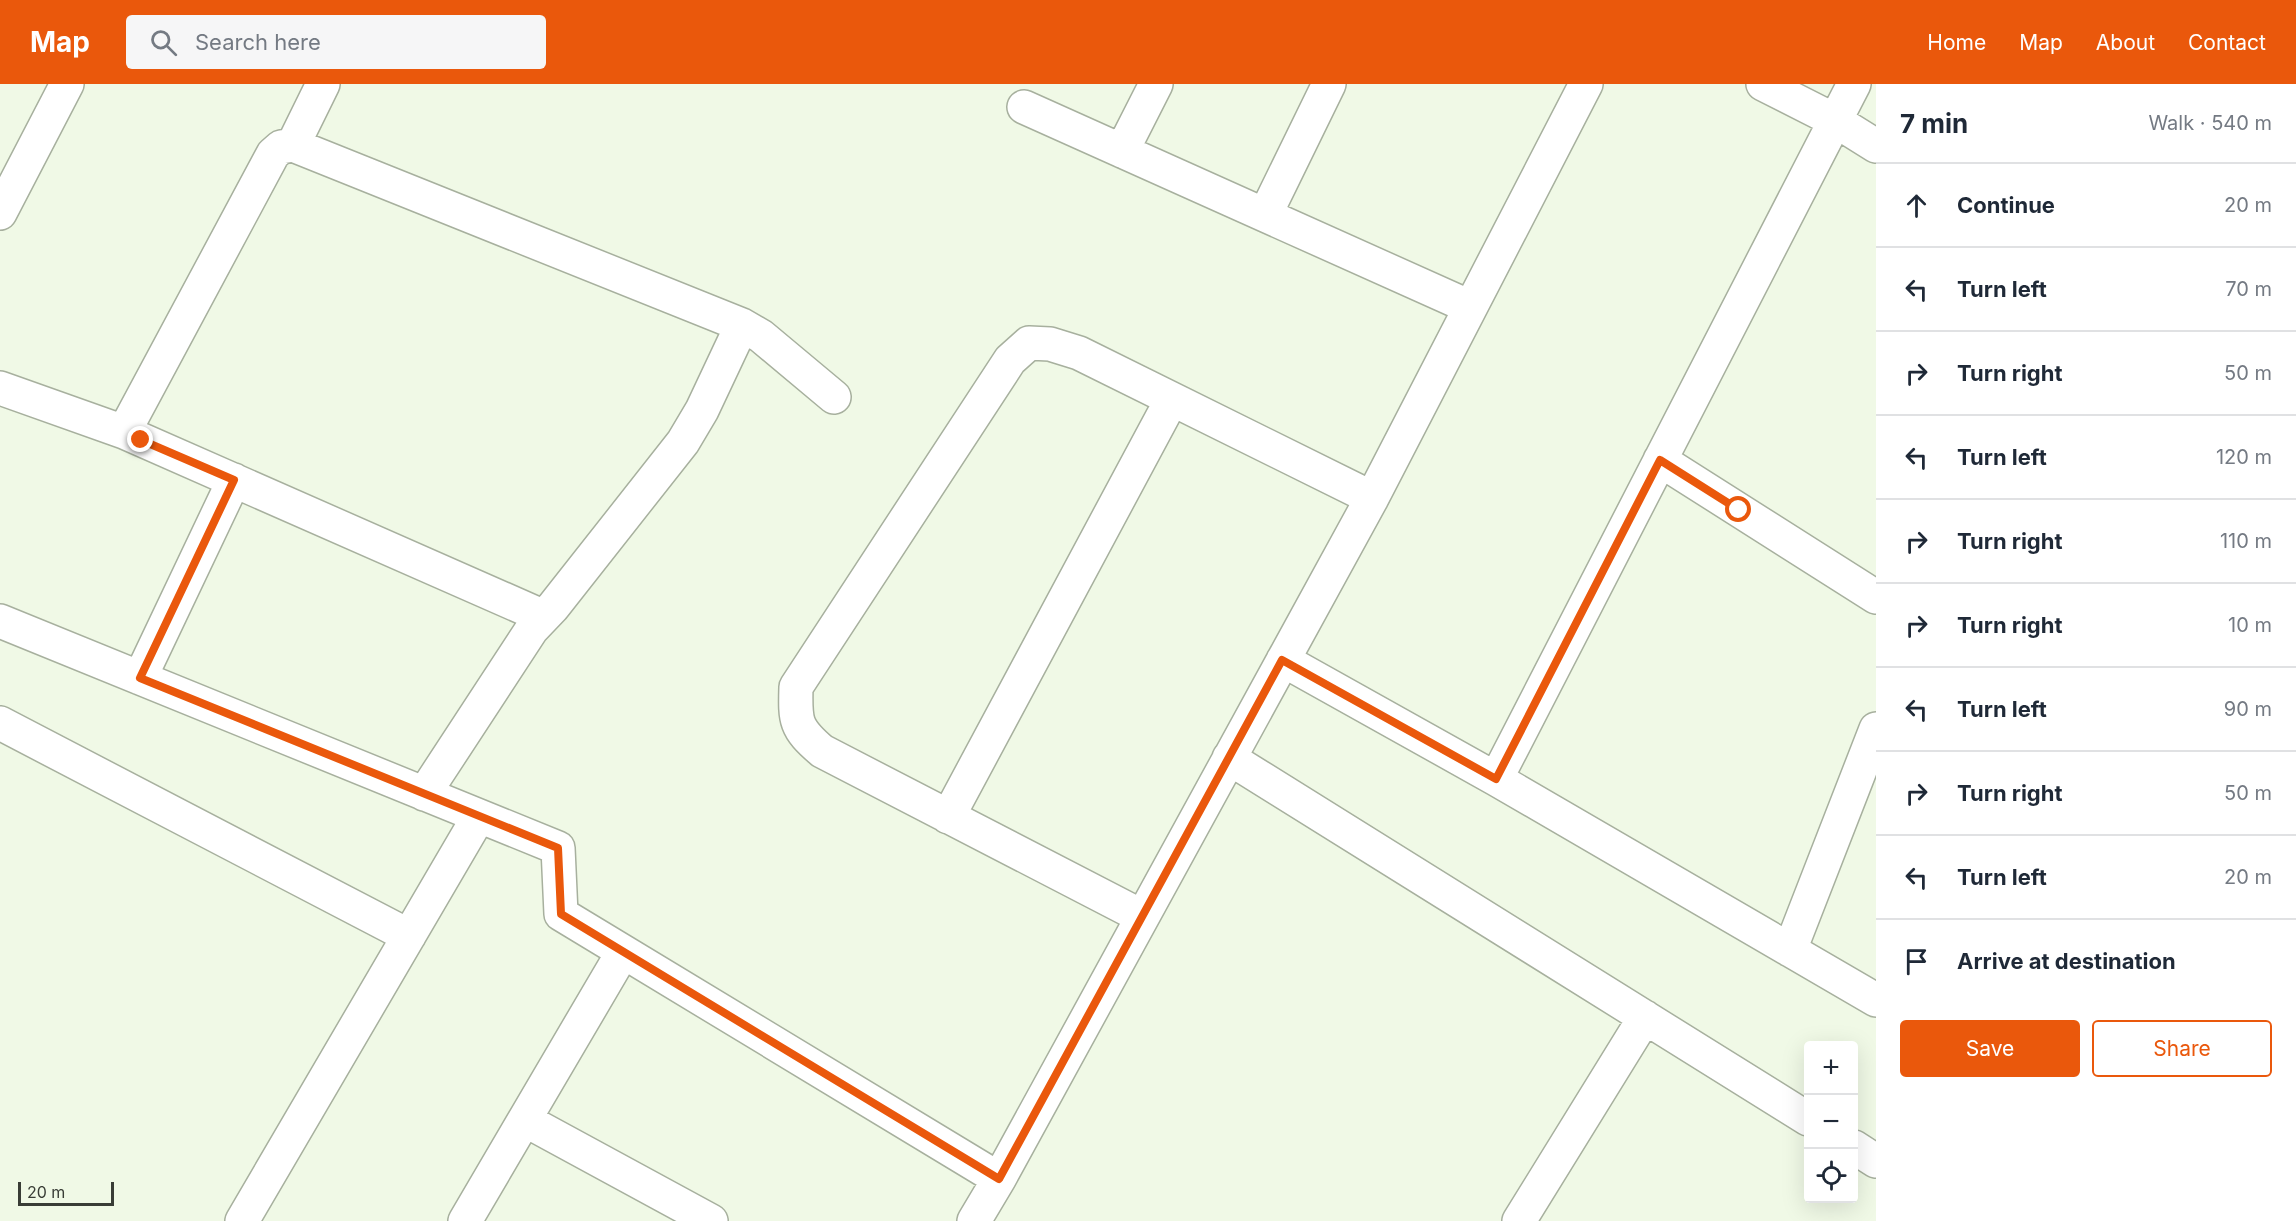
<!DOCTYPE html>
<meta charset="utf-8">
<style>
body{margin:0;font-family:Inter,sans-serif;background:#f6f6f7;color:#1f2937}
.controls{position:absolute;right:18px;bottom:18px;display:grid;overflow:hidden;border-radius:6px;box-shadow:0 6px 24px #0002}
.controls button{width:54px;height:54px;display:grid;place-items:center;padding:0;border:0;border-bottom:2px solid #e0e1e3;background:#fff;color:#1f2937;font:30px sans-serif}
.scale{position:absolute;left:18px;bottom:15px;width:96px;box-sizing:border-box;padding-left:6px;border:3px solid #393d36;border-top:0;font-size:16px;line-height:21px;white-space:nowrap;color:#393d36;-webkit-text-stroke:4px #f0f9e6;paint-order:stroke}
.stop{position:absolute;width:18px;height:18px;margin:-14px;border:4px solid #ea580c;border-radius:50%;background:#fff}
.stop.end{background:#ea580c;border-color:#fff;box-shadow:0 2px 6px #0008}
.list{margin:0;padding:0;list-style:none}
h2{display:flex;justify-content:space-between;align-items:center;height:78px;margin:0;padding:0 24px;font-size:26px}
h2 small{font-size:20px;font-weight:400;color:#747a83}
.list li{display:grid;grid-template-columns:39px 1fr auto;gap:18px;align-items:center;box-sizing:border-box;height:84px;padding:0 24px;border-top:2px solid #e0e1e3}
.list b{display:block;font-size:22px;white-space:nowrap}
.list em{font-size:20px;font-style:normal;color:#747a83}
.actions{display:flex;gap:12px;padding:18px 24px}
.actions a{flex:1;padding:14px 0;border:2px solid #ea580c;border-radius:6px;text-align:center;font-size:21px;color:#ea580c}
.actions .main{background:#ea580c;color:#fff}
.icon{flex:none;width:33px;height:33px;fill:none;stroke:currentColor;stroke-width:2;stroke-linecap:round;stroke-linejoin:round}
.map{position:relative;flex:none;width:1876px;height:1137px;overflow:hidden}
header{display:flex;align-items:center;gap:36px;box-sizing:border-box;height:84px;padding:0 30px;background:#ea580c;color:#fff}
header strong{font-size:28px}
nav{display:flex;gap:33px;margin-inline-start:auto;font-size:21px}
.search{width:420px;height:54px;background:#f6f6f7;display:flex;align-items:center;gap:15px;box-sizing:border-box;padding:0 21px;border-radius:6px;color:#747a83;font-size:22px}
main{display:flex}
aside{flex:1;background:#fff}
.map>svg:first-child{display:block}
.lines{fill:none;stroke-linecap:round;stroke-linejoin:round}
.minor-casing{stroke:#a7b09e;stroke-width:36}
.minor{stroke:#fff;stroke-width:33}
.route{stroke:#ea580c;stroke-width:8}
</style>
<header>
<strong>Map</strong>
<div class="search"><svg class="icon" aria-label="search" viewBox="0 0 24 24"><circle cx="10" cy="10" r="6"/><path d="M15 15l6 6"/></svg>Search here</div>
<nav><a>Home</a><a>Map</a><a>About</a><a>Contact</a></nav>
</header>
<main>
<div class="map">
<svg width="1876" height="1137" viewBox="0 0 1876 1137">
<rect width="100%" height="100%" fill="#f0f9e6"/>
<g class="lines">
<g class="minor-casing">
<path id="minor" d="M1763,0L1836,37L1876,62
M1024,23L1470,223
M293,61L323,0
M1122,67L1156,0
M0,129L67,0
M1265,131L1329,0
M0,304L124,348L542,532
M124,348L273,70L281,63L293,61L742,241L761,252L834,313
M1660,376L1876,513
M0,537L558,764L561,830L999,1095L1372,414L1586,0
M1283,576L1496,695L1876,916
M140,594L234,396
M0,639L409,852
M1229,674L1808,1035
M1496,695L1854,0
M424,710L532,545L553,523L683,358L702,326L742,241
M948,733L1172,315
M1141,832L822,667C795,644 795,637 796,603L1010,276L1029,259L1050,260L1079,269L1372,414
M1790,866L1876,645
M525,1036L711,1137
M1854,1063L1876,1077
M242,1137L479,732
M465,1137L623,868
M974,1137L999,1095
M1519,1137L1645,933"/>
</g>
<use href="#minor" class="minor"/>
</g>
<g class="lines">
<path class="route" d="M141,356L234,396L140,594L558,764L561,830L999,1095L1282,576L1496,695L1660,376L1739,426"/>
</g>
</svg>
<div class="controls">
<button>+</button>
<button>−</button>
<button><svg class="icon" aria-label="locate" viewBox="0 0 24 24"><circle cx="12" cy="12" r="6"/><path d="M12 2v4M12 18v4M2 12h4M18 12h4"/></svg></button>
</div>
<div class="scale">20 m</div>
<div class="stop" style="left:1739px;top:426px"></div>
<div class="stop end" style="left:141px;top:356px"></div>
</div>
<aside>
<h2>7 min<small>Walk · 540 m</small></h2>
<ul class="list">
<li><svg class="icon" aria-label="ahead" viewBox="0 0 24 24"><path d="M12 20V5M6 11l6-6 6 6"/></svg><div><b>Continue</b></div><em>20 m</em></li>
<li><svg class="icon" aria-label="left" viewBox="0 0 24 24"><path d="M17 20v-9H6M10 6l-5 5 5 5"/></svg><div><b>Turn left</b></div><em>70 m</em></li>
<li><svg class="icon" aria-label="right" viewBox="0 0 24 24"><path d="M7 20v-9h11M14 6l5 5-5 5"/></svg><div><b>Turn right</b></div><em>50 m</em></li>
<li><svg class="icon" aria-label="left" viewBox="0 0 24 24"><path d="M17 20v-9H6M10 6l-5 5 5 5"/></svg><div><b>Turn left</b></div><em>120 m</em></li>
<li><svg class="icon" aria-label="right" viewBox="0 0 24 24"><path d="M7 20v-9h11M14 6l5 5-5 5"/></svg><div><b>Turn right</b></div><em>110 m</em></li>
<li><svg class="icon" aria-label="right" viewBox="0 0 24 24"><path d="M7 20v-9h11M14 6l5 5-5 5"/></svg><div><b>Turn right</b></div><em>10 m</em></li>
<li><svg class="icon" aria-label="left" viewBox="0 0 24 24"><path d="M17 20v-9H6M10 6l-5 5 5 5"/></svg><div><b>Turn left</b></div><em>90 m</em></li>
<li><svg class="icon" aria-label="right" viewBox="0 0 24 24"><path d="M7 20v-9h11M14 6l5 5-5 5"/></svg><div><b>Turn right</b></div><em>50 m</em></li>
<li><svg class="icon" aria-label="left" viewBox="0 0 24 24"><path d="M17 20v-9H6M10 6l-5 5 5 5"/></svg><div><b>Turn left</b></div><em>20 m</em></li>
<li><svg class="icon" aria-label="arrive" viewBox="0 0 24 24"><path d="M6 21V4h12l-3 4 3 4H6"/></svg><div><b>Arrive at destination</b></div></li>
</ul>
<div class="actions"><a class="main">Save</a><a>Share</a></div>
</aside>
</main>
